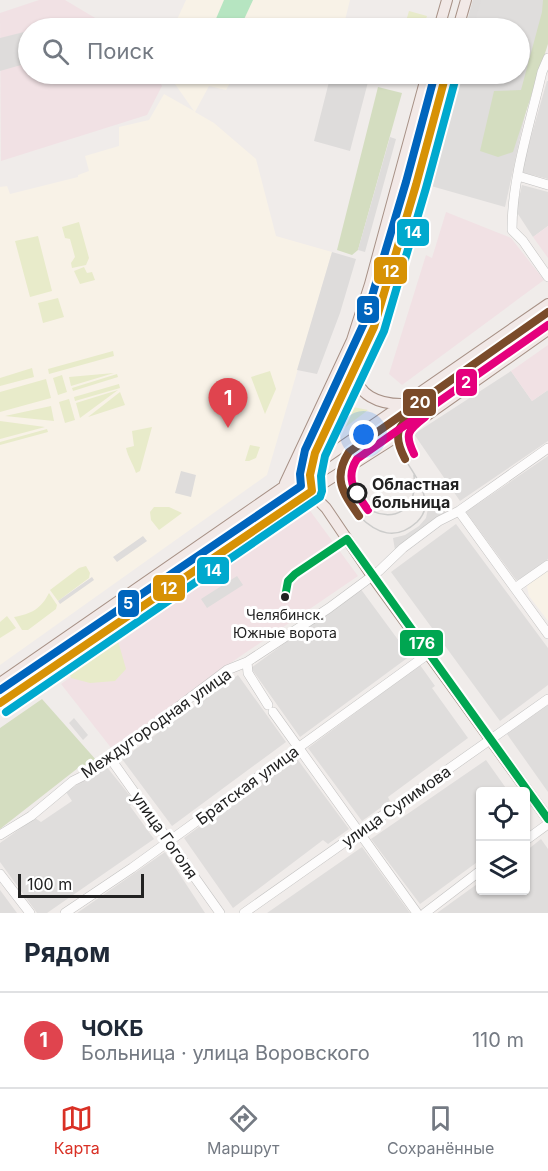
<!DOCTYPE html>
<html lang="ru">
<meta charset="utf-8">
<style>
body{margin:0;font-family:Inter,sans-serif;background:#f6f6f7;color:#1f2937}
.controls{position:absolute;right:18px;bottom:18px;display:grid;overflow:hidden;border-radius:6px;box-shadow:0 2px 4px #0004}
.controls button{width:54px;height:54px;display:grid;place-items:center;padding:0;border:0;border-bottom:2px solid #e0e1e3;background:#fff;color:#1f2937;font:30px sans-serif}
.scale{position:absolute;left:18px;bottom:15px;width:126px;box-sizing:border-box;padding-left:6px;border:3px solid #222;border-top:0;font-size:16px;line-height:21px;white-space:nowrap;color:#222;-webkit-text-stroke:4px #fff;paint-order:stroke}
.you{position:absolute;left:364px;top:435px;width:21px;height:21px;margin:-15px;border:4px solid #fff;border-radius:50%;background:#1a73e8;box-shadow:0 0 0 9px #1a73e833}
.badge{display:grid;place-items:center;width:39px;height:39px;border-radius:50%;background:#d93025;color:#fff;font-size:20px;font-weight:700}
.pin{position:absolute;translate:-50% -50px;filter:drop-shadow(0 2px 3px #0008)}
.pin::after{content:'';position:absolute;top:32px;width:21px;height:18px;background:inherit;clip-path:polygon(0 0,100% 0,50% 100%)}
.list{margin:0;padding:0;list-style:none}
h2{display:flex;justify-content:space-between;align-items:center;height:78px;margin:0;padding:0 24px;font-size:26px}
h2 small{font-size:20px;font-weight:400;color:#747a83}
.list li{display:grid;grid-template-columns:39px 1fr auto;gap:18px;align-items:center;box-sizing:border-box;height:96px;padding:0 24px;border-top:2px solid #e0e1e3}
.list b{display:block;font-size:22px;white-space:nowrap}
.list p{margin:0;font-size:20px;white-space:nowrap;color:#747a83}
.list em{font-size:20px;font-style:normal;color:#747a83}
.icon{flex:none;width:33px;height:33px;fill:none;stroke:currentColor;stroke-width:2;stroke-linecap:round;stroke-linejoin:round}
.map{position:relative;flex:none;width:548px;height:913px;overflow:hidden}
.search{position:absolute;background:#fff;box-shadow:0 2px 4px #0004;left:18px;right:18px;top:18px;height:66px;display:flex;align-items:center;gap:15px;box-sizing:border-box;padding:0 21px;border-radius:33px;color:#747a83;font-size:22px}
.sheet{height:174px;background:#fff}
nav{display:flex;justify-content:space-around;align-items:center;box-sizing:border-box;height:84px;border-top:2px solid #e0e1e3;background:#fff;font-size:16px;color:#747a83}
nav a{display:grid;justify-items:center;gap:3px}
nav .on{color:#d93025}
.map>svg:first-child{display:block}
.residential{fill:#dfdddc}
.commercial{fill:#f1e1e4}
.education{fill:#f8f2e7}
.grass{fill:#e8ebca}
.forest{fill:#d4ddc0}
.pitch{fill:#b6e5c1}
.parking{fill:#dedcdb}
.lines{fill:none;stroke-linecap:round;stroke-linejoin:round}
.minor-casing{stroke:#c3c2c1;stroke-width:10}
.major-casing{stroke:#a79186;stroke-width:12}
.minor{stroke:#fdfcfc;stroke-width:9}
.major{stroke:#f2e9e7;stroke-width:10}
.tram{stroke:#cccccb;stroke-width:1.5}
.bus-1-casing{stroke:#fff;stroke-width:12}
.bus-2-casing{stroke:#fff;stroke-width:12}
.bus-3-casing{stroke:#fff;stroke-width:12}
.bus-4-casing{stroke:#fff;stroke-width:12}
.bus-1{stroke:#d79205;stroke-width:8}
.bus-2{stroke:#00a9ce;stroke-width:8}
.bus-3{stroke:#0065bd;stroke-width:8}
.bus-4{stroke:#00a651;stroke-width:8}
.tram-1-casing{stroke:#fff;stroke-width:12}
.tram-2-casing{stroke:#fff;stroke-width:12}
.tram-1{stroke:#7a4b2a;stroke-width:8}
.tram-2{stroke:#e5007d;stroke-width:8}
.stop-dot{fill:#fff;stroke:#222;stroke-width:3}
.bus-dot{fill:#222;stroke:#fff;stroke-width:2}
.labels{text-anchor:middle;stroke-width:6;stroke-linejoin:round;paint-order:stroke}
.bus-label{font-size:14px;fill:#222;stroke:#fff}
.stop-label{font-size:16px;font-weight:bold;fill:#222;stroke:#fff;text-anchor:start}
.street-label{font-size:16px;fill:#222;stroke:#fff}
.line-badge{stroke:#fff;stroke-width:2}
.badge-label{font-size:16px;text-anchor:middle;font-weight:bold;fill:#fff}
</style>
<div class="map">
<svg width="548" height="913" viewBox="0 0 548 913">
<rect width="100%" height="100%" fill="#f0ecea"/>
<path class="residential" d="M473,0H548V9L505,207L424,184L454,74H520V28H466Z
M547,81H548V179L521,172Z
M522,185L548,192V226L533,237L516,211Z
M511,371L532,401L548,390V441L460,501L414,434Z
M548,456V559L523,579L516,580L466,512Z
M456,524L548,648V685L500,721L391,572Z
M360,588L410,656L300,737L251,668Z
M420,665L435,686L432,688L468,738L388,797L390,801L362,821L308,748Z
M238,675L286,742L172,826L122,759Z
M548,705V792L507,734Z
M295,756L349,829L328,844L323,840L233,908L184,838Z
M486,760L508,791L480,792V860L420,904L371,839Z
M106,766L135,802L130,806L154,839L47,913H37L0,862V843L35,818L41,822L72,801L66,792Z
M541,839L548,849V913H437L480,882V890H526V851Z
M362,847L410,913H267Z
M165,852L205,913H77Z
M0,890L17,913H0Z"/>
<path class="commercial" d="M39,0H65L112,28H28V74H156L162,86L147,115L1,161L0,13Z
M446,212L511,238L544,280L402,385L389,374L426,255L432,258Z
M548,226V258L533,237Z
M548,345V390L532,401L511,371Z
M308,508L358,576L232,662L112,749L61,684Z"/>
<path class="education" d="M186,0H350L345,20L376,28H161L175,24Z
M168,74H235L226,90L209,86L195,112L214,123L256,159L276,236L332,252L267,475L0,665V187L7,186L10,194L78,177V175L89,171L85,156L119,146V127L149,120L164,94L194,111Z
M548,568V621L529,596L527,587L528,584Z"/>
<path class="grass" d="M409,11L427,16L423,28H404Z
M79,222L89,258L86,265L72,268L71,263L75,257L70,239L65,238L62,227Z
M38,236L52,291L30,297L15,241Z
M84,267L87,273L92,272L95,280L80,284L74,271Z
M58,298L64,317L43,323L38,303Z
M113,351L114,356L49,374L48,369Z
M32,368L34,377L0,386V378Z
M270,371L276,389L265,414L251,377Z
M114,373L71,386L69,377Z
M117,374L118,377L73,391L72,388Z
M62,375L67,392L58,395L53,378Z
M46,379L51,398L0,412V392Z
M119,384L120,388L75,401L74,397Z
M118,390L80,418L76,403Z
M120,392L125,405L88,417Z
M69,399L75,420L65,423L59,402Z
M51,406L54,421L5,416Z
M353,407L368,410L339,432Z
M0,421L45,427L0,439Z
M152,427L140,471L136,473C133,464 128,457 126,448L134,446L132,431Z
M47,429L48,432L0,445V442Z
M250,445L260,447L256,458L249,461H245Z
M154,507H169L182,513L159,530L151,520L150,512Z
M86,566L90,573L89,578L58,601L50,590L79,568Z
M49,593L57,605L56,609L28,630H22L14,617C31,614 41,609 49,593Z
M7,616L16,628L0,638V622Z
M118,641L126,669L115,681L90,683L71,678L70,675Z"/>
<path class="forest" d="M543,0H548V44L513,152L498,157L480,151L494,91L521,90L542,12Z
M378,87L402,93L358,250L352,255L337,250Z
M42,699L97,761L78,768L0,829V728Z"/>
<path class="pitch" d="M224,0H253L240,28H212Z"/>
<path class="parking" d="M473,0H481L473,28H465Z
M73,19L74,28H37Z
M28,31V63L0,71V38Z
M331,74L368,82L350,151L314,141Z
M390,137L396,139L365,252L358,250Z
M332,252L356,259L340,313L317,374L297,370Z
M181,471L196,475L191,497L175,493Z
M430,499H436L446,513L395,550L393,538L405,535L419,526L426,518Z
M143,536L147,541L117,562L113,557Z
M237,576L243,585L207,608L201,599Z
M92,577L94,580L60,604L58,601Z
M74,718L88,735L83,740L69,723Z"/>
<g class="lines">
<g class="minor-casing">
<path id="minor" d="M548,58L542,72C530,124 512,177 512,230L523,241L548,277
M518,176L548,185
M459,511L548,634
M515,588L548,565
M247,662L248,673L268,705
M273,712L417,913
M110,758L220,913
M0,835L31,816L73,781L93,771L227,670L247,662L329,608L379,571L403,548L439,521L459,511L548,448
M526,840L548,824
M0,874L30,913
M65,913L132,868L428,654
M244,913L548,699
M425,913L480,871"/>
</g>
<g class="major-casing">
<path id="major" d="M439,28L447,0
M458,28L466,0
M357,367C352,396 382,405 405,404
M285,483L352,340L370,284L427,74
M286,485L294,484L306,488L326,508L372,576L548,819
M312,491L310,475L315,453L374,327L416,185L446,74
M0,683L548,304
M0,703L289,505L396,437L548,330"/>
</g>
<use href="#minor" class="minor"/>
<use href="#major" class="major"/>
<path class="tram" d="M361,443C312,507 422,550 414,475
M359,516C377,534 396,541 417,522C423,516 426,510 425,502C424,486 413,473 405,459"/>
<g class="bus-1-casing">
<path id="bus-1" d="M0,703L312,491L310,475L315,453L374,327L416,185L446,74"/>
</g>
<g class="bus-2-casing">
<path id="bus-2" d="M6,712L320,497L322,491L321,476L325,456L384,331L426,188L456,77"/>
</g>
<g class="bus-3-casing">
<path id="bus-3" d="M0,690L301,486L300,474L305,450L364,323L406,182L435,74"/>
</g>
<g class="bus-4-casing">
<path id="bus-4" d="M285,597L288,581L295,574L347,539L548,819"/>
</g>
<use href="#bus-1" class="bus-1"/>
<use href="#bus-2" class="bus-2"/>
<use href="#bus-3" class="bus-3"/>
<use href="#bus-4" class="bus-4"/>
<g class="tram-1-casing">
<path id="tram-1" d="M405,459C392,434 397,425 419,409
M359,516C343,493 332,478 349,452L548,312"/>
</g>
<g class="tram-2-casing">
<path id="tram-2" d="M414,454C404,434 408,430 425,417
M368,510C356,493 344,479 357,459L548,325"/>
</g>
<use href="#tram-1" class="tram-1"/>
<use href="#tram-2" class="tram-2"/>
</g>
<circle class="stop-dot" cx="357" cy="493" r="9"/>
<circle class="bus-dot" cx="285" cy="597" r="5"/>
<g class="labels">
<g class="bus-label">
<text x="285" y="620">Челябинск.<tspan x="285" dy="18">Южные ворота</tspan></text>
</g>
<g class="stop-label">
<text x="372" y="490">Областная<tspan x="372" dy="18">больница</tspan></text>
</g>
<g class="street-label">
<text transform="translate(156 723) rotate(-35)" y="6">Междугородная улица</text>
<text transform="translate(247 785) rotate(-36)" y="6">Братская улица</text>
<text transform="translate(396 806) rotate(-35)" y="6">улица Сулимова</text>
<text transform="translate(165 835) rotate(55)" y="6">улица Гоголя</text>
</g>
</g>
<g class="line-badge">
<rect x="396" y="218" width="34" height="29" rx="6" fill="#00a9ce"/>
<rect x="373" y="256" width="35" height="29" rx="6" fill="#d79205"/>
<rect x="356" y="295" width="24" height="29" rx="6" fill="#0065bd"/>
<rect x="455" y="368" width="23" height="29" rx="6" fill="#e5007d"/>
<rect x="402" y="388" width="35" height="29" rx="6" fill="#7a4b2a"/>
<rect x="196" y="556" width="34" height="29" rx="6" fill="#00a9ce"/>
<rect x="152" y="574" width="34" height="28" rx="6" fill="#d79205"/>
<rect x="117" y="589" width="23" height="29" rx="6" fill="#0065bd"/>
<rect x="399" y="629" width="45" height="28" rx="6" fill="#00a651"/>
</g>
<g class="badge-label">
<text x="413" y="238">14</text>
<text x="391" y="277">12</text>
<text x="368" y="315">5</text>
<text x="466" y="388">2</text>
<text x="420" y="408">20</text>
<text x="213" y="576">14</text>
<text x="169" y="594">12</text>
<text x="128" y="609">5</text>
<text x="422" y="649">176</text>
</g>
</svg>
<div class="controls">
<button><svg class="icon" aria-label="locate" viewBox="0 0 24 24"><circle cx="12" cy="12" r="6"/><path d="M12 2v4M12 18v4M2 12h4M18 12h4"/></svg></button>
<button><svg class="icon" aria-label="layers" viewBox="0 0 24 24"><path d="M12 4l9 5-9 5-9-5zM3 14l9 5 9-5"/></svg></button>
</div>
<div class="scale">100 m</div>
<div class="you"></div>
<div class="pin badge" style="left:228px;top:428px;background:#e0444e">1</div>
<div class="search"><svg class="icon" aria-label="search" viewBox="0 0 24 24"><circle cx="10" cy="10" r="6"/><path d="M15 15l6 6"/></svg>Поиск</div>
</div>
<section class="sheet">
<h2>Рядом<small></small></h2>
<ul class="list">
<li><span class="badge" style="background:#e0444e">1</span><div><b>ЧОКБ</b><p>Больница · улица Воровского</p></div><em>110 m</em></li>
</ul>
</section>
<nav>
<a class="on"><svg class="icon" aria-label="map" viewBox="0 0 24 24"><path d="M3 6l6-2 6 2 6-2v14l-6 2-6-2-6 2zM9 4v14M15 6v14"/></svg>Карта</a>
<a><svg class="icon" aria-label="directions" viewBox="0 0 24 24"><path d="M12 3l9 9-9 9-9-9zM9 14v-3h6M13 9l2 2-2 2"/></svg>Маршрут</a>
<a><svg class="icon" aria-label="saved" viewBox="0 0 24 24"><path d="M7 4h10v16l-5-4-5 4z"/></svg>Сохранённые</a>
</nav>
